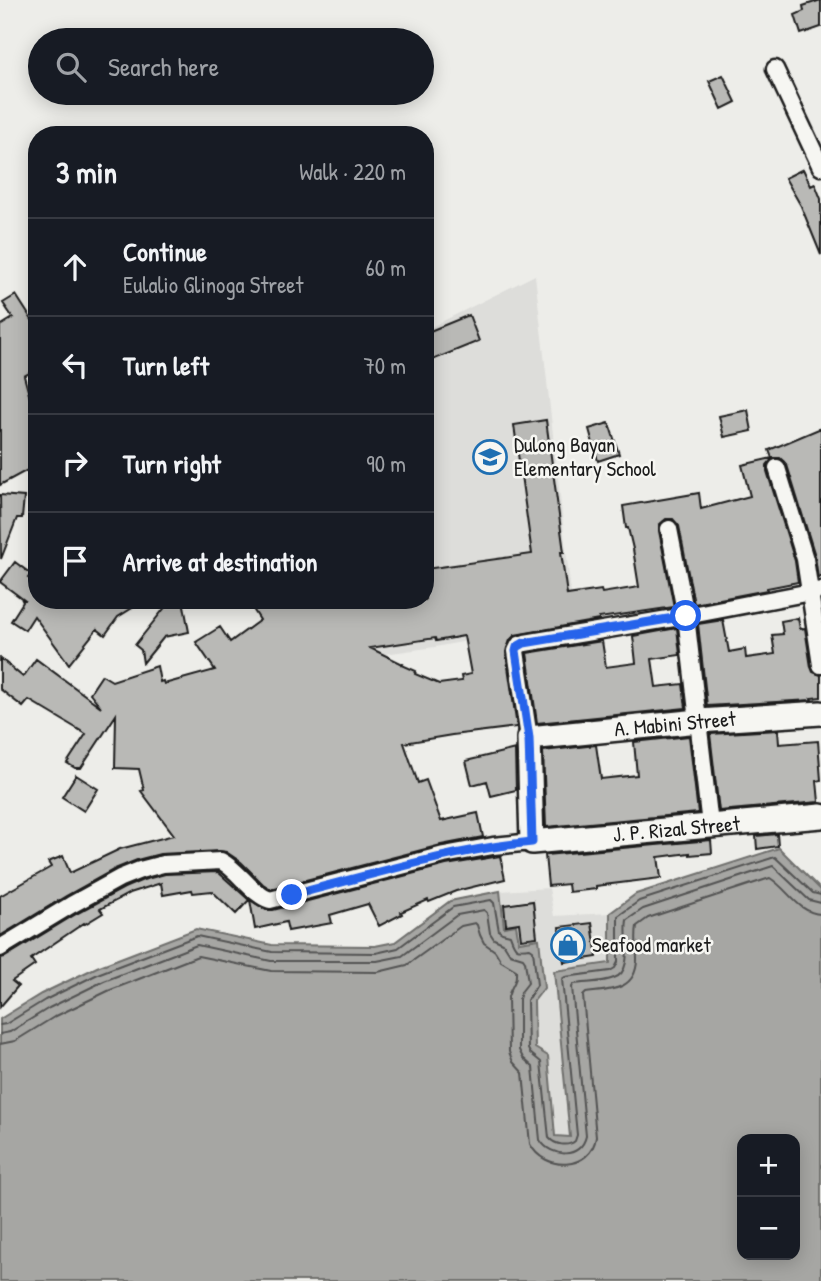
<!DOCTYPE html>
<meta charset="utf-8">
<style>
body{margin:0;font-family:"Patrick Hand",sans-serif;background:#242831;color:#f1f3f6}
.controls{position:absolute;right:21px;bottom:21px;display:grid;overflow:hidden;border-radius:14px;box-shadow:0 4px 18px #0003}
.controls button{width:63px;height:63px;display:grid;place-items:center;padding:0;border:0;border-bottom:2px solid #363941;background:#171b24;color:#f1f3f6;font:35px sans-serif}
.stop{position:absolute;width:21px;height:21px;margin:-16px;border:5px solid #2563eb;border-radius:50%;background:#fff}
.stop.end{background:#2563eb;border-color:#fff;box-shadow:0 2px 7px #0008}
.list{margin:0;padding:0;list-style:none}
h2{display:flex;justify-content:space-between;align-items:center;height:91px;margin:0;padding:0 28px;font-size:30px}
h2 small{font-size:23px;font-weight:400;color:#9ea1a6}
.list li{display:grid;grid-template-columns:46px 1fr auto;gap:21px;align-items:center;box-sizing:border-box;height:98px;padding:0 28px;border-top:2px solid #363941}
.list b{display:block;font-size:26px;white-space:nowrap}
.list p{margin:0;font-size:23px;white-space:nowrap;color:#9ea1a6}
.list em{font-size:23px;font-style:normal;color:#9ea1a6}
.icon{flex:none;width:38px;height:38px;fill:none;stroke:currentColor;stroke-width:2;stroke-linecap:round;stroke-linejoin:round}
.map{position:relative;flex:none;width:821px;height:1281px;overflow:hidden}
.search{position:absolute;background:#171b24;box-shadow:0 4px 18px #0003;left:28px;top:28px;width:406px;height:77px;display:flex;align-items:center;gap:18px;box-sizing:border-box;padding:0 24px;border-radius:38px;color:#9ea1a6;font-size:26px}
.panel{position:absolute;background:#171b24;box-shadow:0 4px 18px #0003;left:28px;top:126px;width:406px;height:483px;border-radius:28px}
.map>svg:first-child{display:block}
.built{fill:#ddddda}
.water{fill:#a6a6a3;stroke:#6f6f6d;stroke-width:2;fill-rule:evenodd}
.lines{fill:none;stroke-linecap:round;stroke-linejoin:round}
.shore{stroke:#535352;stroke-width:2}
.building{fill:#b9b9b6;stroke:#1c1c1c;stroke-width:2;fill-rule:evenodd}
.street-casing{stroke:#1c1c1c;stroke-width:21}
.secondary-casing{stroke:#1c1c1c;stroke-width:28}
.street{stroke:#f6f6f2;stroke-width:16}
.secondary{stroke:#f6f6f2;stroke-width:23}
.route{stroke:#2563eb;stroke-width:9}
.labels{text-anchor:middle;stroke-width:5;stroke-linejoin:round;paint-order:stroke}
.poi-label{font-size:21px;fill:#1c1c1c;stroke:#f6f6f2;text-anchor:start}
.street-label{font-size:21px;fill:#1c1c1c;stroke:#f6f6f2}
</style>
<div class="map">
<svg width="821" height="1281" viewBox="0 0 821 1281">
<rect width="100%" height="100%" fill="#edede9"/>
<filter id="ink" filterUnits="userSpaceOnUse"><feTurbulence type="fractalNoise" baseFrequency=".0143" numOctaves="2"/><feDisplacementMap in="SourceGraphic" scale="14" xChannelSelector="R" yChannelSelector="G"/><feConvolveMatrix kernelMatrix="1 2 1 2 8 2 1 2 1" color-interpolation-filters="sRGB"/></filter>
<g filter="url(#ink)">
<path class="built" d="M535,275L574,621L435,647L377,655L331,663L425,600V330Z
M549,888L554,916L610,913L611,963L554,971L570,1137L555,1136L548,1057L535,1048L534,1001L539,939L519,942L504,927L500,891Z"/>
<path class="water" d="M779,848L821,890V1281H0V1019L41,994L97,967L196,929L272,945L375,946L395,942L450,901L500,891L504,927L516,925L519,942L539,939L544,988L534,1001L535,1048L548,1056L555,1136L570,1137L554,971L610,963V913L636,894ZM742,1139H795V1255H742Z"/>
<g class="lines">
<path class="shore" d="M0,1025L6,1024L45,1000L100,973L197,936L272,952L376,953L398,948L453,907L491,900L494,903L499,931L502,933L510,935C515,949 515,950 530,948L533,950L537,985L527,1000L528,1049L530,1053L541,1062L549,1138C555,1145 568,1147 575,1141L577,1135L562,979L565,977L610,971L615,968L618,962V916L639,901L775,857L813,893L821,895
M0,1034L10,1032L49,1008L104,981L197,945L271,961H377L402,956L457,915L484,910L487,913L490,933L494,939L503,943L510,954L523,958L525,961L528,983L521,992L519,999V1050L523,1058L533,1067L540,1140C551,1158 581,1159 586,1136L572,987L574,984C587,982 602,983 614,978C634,972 624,936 627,920L643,909L773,866L809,900L821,903
M0,1044L15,1041L54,1017L108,991L198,956L271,971L378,972L407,965L461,926L475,923L477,925L480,935L484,943L495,951L501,961L516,970C517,984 511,985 508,997L509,1052L513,1062L523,1073L530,1144C544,1172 591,1171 596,1137L583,996L586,993C609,990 636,991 637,960C637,949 635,937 637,926L648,918L770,878C788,889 798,913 821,914"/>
</g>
<path class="building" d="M821,0V27L801,34L795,15L804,11L803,6Z
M723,75L736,102L722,109L709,81Z
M803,169L811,186L815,184L821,199V255L801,206L785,178Z
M16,295L32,320L37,317V369L24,376L37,424V465L0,485V326L13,318L3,303Z
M469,315L479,341L425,363V333Z
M748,410L752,431L724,437L719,416Z
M546,420L564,552H561L567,595L601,590L602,593L639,587L633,549L628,528H626L623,506L699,493L701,509L750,496L742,465L772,458L769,450L821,428V577L818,578L815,556L787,465L780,458H773L767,465V471L795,561L798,582L767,588V590L694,604L679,526L673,519H666L659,525V531L674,607L599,618V620L515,635L510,640L506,653L517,727L452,735L404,743L418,783L426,780L441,821L478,813L483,837L441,845L271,889L263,884L241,862L226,852L220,851L160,854L137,860L115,869L66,896L0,936V896L51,867L48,862L63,856L70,873L120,849L174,835L141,791L144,790L139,769L115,768L116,715L81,768H75L67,763L86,734L29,700L23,707L0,689V658L23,677L36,659L101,707L90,693L102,675L112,681L157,666L160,682L163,681L164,684L215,670L196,642L220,627L230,642L260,620L251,606L260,600H425V569L532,554L514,425ZM464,636L471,674L461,676L462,681L439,684L415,674L416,671L402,665L403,664L370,648L435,638L436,641Z
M609,423L619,454L598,461L589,429Z
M0,495L24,497L22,518H17L1,559Z
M15,562L31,574L28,578L36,583L37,581V600H145L118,617L105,635L97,629L69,664L34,616L25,630L11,621L23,602L22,600H24L0,582Z
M171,600H183L189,632L164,637L143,663L141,650L135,645Z
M798,618L800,629L805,628L811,667L813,672L821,675V697L811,698L812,700L707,706L698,624L723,620L729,652L745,649L746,658L775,654L772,635L783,634L781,621Z
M677,628L680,655L652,659L656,687L683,684L686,708L537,723L527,653L602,641L606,667L636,663L633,636Z
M778,730L779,744L818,741L821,780L817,781L819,802L719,811L710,734Z
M689,736L698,813L546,827L543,751L596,745L601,779L637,775L634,742Z
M515,749L516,790L491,796L487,781L472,785L466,761Z
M76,775L98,789L84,811L62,797Z
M777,834L778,846L757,849L756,836Z
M711,840L712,853L690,855V853L658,857L661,878L596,886V889L569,892L568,884L548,886L545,855Z
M500,856L505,879L456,891L429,902L428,900L401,912L402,914L379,926L368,904L330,915L332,923L288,931L286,922L255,929L250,900L266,910H273L446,865Z
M218,872L249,900L236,914L212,891L193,893L192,890L163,895L161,883L130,893L100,909L103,913L85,924L84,923L31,959L35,965L12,981L18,986L0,1007V958L5,957L76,914L124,888L143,880L165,874Z
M533,901L537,937L521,939L519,923L506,925L504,905Z
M592,923L597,957L564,962L559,927Z"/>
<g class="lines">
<g class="street-casing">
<path id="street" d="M775,69L821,167
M777,468L805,559L821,665
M669,529L686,616L710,825
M529,738L516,651L519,645L525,643L686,616L821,590
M0,948L71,905L120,878L140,870L163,864L221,861C240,871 250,893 270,900L444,855L493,846L532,842"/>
</g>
<g class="secondary-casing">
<g id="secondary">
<path id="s1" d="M821,713L699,721L529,738L532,842L821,816"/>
</g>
</g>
<use href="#street" class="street"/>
<use href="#secondary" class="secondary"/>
</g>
</g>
<g class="lines" filter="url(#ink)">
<path class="route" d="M292,895C371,875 450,850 532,842L529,738L516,651L517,647L524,643L686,616"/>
</g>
<defs>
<g id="school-ring" transform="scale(1.75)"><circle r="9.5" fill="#f6f6f2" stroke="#1f6fb2" stroke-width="1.5"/><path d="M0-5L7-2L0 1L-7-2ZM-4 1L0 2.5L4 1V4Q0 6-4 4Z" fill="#1f6fb2"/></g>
<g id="shop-ring" transform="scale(1.75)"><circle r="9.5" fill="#f6f6f2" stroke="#1f6fb2" stroke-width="1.5"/><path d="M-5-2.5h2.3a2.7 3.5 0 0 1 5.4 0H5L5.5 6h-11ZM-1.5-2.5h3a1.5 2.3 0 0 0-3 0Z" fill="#1f6fb2"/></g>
</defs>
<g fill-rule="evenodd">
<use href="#school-ring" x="490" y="457"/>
<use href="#shop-ring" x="568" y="945"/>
</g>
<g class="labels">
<g class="poi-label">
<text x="514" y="452">Dulong Bayan<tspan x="514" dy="24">Elementary School</tspan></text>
<text x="592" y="952">Seafood market</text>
</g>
<g class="street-label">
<text transform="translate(675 724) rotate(-5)" y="7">A. Mabini Street</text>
<text dy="7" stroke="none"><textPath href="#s1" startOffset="542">J. P. Rizal Street</textPath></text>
</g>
</g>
</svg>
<div class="controls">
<button>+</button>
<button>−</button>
</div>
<div class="stop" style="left:686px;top:616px"></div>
<div class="stop end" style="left:292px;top:895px"></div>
<div class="search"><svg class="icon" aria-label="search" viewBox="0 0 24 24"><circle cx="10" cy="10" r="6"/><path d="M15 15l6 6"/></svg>Search here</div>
<section class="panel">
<h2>3 min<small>Walk · 220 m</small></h2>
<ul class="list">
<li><svg class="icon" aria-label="ahead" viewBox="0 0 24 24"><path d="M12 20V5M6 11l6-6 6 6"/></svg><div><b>Continue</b><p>Eulalio Glinoga Street</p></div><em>60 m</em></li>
<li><svg class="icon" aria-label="left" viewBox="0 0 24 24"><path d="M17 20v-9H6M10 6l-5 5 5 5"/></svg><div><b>Turn left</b></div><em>70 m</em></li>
<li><svg class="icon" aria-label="right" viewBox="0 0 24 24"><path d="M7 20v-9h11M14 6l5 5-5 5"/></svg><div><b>Turn right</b></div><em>90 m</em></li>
<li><svg class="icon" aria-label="arrive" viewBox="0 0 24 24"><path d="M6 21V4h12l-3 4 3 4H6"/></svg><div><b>Arrive at destination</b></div></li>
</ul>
</section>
</div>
